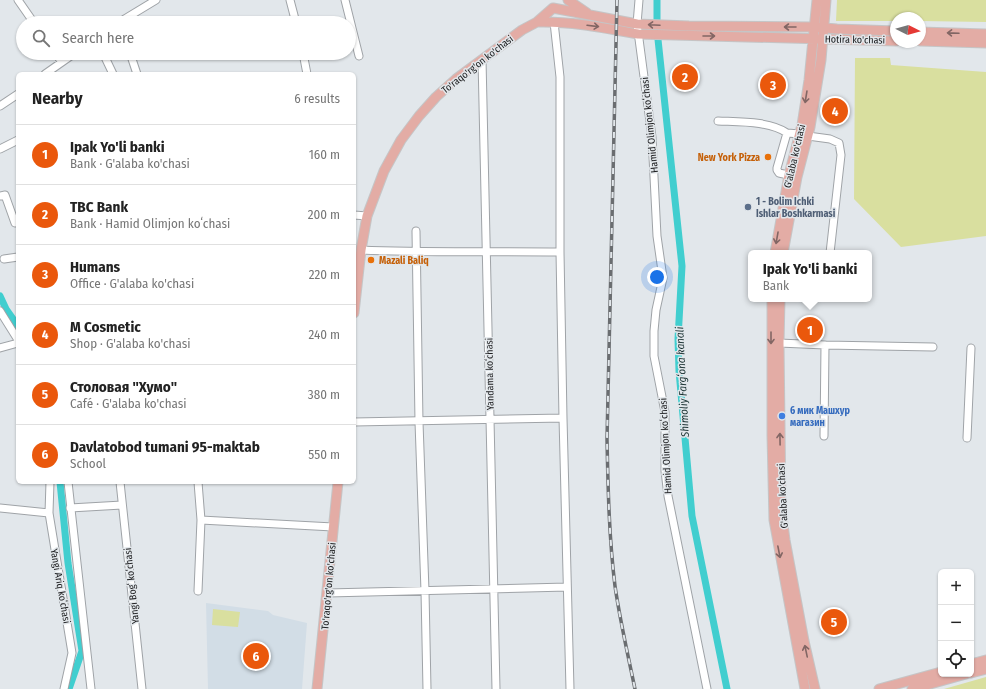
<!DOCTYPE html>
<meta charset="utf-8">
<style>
body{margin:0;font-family:"Fira Sans Condensed",sans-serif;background:#f6f6f6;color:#222}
.controls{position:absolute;right:12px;bottom:12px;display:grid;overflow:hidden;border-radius:6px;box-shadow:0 1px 3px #0004}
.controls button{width:36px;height:36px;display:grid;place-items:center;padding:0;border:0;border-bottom:1px solid #e0e0e0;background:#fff;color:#222;font:20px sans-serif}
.compass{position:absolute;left:890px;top:12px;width:36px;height:36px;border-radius:50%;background:#fff;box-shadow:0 1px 3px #0004;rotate:96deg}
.you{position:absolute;left:657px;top:277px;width:14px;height:14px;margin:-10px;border:3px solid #fff;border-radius:50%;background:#1a73e8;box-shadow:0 0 0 6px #1a73e833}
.badge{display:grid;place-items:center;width:26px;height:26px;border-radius:50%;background:#ea580c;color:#fff;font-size:13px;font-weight:700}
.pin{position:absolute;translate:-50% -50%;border:2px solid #fff;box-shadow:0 1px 4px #0006}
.popup{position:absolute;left:748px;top:250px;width:124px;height:52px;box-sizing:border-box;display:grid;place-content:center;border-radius:6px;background:#fff;filter:drop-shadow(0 1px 3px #0005);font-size:13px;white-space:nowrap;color:#767676}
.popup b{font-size:15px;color:#222}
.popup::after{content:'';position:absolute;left:50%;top:100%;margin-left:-8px;border:8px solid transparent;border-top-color:#fff}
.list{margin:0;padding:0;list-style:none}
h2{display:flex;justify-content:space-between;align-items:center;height:52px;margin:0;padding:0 16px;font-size:17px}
h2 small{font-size:13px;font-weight:400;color:#767676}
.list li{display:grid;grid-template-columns:26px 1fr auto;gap:12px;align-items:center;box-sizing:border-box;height:60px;padding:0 16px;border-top:1px solid #e0e0e0}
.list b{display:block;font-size:15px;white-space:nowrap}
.list p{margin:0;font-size:13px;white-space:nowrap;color:#767676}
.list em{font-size:13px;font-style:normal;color:#767676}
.icon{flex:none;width:22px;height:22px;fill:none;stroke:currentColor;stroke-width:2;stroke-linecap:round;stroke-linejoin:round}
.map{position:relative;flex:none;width:986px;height:689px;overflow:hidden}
.search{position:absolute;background:#fff;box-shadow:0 1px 3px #0004;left:16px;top:16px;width:340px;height:44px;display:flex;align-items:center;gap:10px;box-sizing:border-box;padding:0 14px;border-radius:22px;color:#767676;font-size:15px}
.panel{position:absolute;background:#fff;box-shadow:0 1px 3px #0004;left:16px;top:72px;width:340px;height:412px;border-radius:6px}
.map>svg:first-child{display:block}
.built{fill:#d2dde6}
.green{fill:#d9df9f}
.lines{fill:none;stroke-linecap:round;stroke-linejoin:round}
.canal{stroke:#41cecf;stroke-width:7}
.minor-casing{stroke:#9fa3a7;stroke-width:9}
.major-casing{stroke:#c5c5c6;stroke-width:11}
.minor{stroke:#fff;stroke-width:7}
.major{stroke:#e3aca5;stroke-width:9}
.rail-casing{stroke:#6a6d70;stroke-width:3.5}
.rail{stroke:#e2e7eb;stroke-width:2;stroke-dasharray:6;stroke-linecap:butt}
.oneway{stroke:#826664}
.food-dot{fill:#e8710a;stroke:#e2e7eb;stroke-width:1.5}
.service-dot{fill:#5c6f8a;stroke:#e2e7eb;stroke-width:1.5}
.shop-dot{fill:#3f7fe0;stroke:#e2e7eb;stroke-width:1.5}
.labels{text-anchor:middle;stroke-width:3;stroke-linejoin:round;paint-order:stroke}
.street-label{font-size:10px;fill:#202123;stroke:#e2e7eb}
.food-label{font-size:10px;font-weight:bold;fill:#c56008;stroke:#e2e7eb;text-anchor:end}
.service-label{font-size:10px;font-weight:bold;fill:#4e5e75;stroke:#e2e7eb;text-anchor:start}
.shop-label{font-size:10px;font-weight:bold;fill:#366cbe;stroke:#e2e7eb;text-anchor:start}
.water-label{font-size:11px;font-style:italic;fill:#183030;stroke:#e2e7eb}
</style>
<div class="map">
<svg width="986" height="689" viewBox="0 0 986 689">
<rect width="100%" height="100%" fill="#e2e7eb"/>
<path class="built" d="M206,603L268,611L273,615L307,623L302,689H208Z"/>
<path class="green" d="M837,0H986V22L920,21V18H896V21H836Z
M855,58H890L891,65L986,72V236L901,247L854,199Z
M213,609L240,612L238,627L212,625Z
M986,677V689H944Z"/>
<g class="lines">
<path class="canal" d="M657,0V30L682,266L678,339L679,371L692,516L727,689
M0,296L6,309L18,326
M60,482L68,563L82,651L69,689"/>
<g class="minor-casing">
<path id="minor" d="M18,0L34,23
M290,0L296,23
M345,0L359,56
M639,0L637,24L652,137L657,236L663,278L656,310L654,331V356L665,412V471L668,496L707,689
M554,22L560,77V252L563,418L570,689
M118,23L156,0
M55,53L62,62
M103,53L113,74
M130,53L137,74
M303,53L307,74
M482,59L496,689
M45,74L75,53
M0,106L18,94
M718,121C739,122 770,121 787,133
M808,136L830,139L839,143L841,155L830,253
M0,149L18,140
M793,176L779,173L777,170V168L787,133L800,134
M0,196L5,195L15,223
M354,215L367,216
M416,231L419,422L425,591L427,689
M361,250C427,253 494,251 560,252
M4,259L18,257
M0,311L18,340
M779,343L825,345L824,436
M825,345L933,347
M0,348L18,343
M354,422L563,418
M967,438L971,348
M50,482L49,513L72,653L64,689
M68,482L91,689
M120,482L142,689
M198,482L201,520L198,591
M0,508L49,513
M70,508L122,505
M201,520L333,527
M328,593L567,587"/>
</g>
<g class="major-casing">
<path id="major" d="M568,0L587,13
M537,22C571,21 605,28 638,34L896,41
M920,32L986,34
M920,41L986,43
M775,253L789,175L802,125L809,80L817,0
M783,253L797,177L810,127L821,60L826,0
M772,299V435L774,520L805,689
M780,299L779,343L781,509L785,540L791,572L804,641L815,689
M354,313L361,250L367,216L384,171L401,140L419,116L436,97L456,79L522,30L537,22L553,8L637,24L689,26L814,27L837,29L896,31
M971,664L986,660
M971,673L986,669
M317,689L338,482
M879,689L941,672
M912,689L966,674"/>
</g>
<use href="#minor" class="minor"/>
<use href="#major" class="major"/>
<g class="rail-casing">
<path id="rail" d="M617,0L607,439C608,488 609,538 615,586C620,621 628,655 635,689"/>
</g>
<use href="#rail" class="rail"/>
</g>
<defs><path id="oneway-shaft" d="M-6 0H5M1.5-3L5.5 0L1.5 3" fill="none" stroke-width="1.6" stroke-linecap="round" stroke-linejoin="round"/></defs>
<g class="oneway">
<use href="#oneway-shaft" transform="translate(654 25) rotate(-177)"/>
<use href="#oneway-shaft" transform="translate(593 26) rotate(7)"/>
<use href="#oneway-shaft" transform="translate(790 27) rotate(-180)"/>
<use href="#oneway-shaft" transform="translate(953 33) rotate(-178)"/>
<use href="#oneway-shaft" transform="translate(709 36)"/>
<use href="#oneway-shaft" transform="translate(806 97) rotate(99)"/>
<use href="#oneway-shaft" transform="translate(777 238) rotate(100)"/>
<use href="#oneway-shaft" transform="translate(771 338) rotate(90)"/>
<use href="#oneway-shaft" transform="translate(780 439) rotate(-91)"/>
<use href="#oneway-shaft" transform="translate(779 552) rotate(79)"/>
<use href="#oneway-shaft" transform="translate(806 651) rotate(-102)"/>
</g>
<g class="food-dot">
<circle cx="768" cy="157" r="4"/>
<circle cx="371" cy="260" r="4"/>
</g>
<circle class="service-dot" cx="748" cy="207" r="4"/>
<circle class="shop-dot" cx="782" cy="416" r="4"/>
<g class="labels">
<g class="street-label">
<text transform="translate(855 39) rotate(1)" y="4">Hotira ko'chasi</text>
<text transform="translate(477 64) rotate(-38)" y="4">To'raqo'rg'on ko'chasi</text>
<text transform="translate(649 125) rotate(-96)" y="4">Hamid Olimjon koʻchasi</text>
<text transform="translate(794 156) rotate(-77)" y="4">G'alaba ko'chasi</text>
<text transform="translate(489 374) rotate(-91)" y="4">Yandama koʻchasi</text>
<text transform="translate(665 446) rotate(-93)" y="4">Hamid Olimjon koʻchasi</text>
<text transform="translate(782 496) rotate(-93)" y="4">G'alaba ko'chasi</text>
<text transform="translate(61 586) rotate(80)" y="4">Yangi Ariq koʻchasi</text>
<text transform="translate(131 586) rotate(-96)" y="4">Yangi Bogʻ koʻchasi</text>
<text transform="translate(328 586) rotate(-85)" y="4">To'raqo'rg'on ko'chasi</text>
</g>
<g class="food-label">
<text x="760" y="161">New York Pizza</text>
<text x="379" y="264" text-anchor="start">Mazali Baliq</text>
</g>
<g class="service-label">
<text x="756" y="205">1 - Bolim Ichki<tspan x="756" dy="12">Ishlar Boshkarmasi</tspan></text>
</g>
<g class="shop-label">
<text x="790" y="414">6 мик Машхур<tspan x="790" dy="12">магазин</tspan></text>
</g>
<g class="water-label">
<text transform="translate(682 382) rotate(-93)" y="4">Shimoliy Fargʻona kanali</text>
</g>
</g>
</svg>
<div class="controls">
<button>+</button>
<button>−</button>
<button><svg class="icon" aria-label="locate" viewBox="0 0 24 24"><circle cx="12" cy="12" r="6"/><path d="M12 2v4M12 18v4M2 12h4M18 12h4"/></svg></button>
</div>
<svg class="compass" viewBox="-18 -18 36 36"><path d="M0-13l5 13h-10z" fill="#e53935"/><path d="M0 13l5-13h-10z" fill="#767676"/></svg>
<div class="you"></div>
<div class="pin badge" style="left:810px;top:330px">1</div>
<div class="popup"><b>Ipak Yo'li banki</b>Bank</div>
<div class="pin badge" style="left:685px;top:77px">2</div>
<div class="pin badge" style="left:773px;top:85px">3</div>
<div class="pin badge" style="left:835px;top:111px">4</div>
<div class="pin badge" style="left:834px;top:622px">5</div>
<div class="pin badge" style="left:256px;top:656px">6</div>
<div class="search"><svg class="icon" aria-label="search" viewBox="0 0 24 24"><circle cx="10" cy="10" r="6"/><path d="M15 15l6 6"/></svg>Search here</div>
<section class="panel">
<h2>Nearby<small>6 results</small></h2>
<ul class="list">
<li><span class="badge">1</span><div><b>Ipak Yo'li banki</b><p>Bank · G'alaba ko'chasi</p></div><em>160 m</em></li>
<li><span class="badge">2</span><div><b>TBC Bank</b><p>Bank · Hamid Olimjon koʻchasi</p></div><em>200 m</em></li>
<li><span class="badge">3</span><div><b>Humans</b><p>Office · G'alaba ko'chasi</p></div><em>220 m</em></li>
<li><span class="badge">4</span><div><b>M Cosmetic</b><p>Shop · G'alaba ko'chasi</p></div><em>240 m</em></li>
<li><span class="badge">5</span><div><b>Столовая &quot;Хумо&quot;</b><p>Café · G'alaba ko'chasi</p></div><em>380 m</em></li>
<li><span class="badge">6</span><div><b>Davlatobod tumani 95-maktab</b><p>School</p></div><em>550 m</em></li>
</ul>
</section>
</div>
